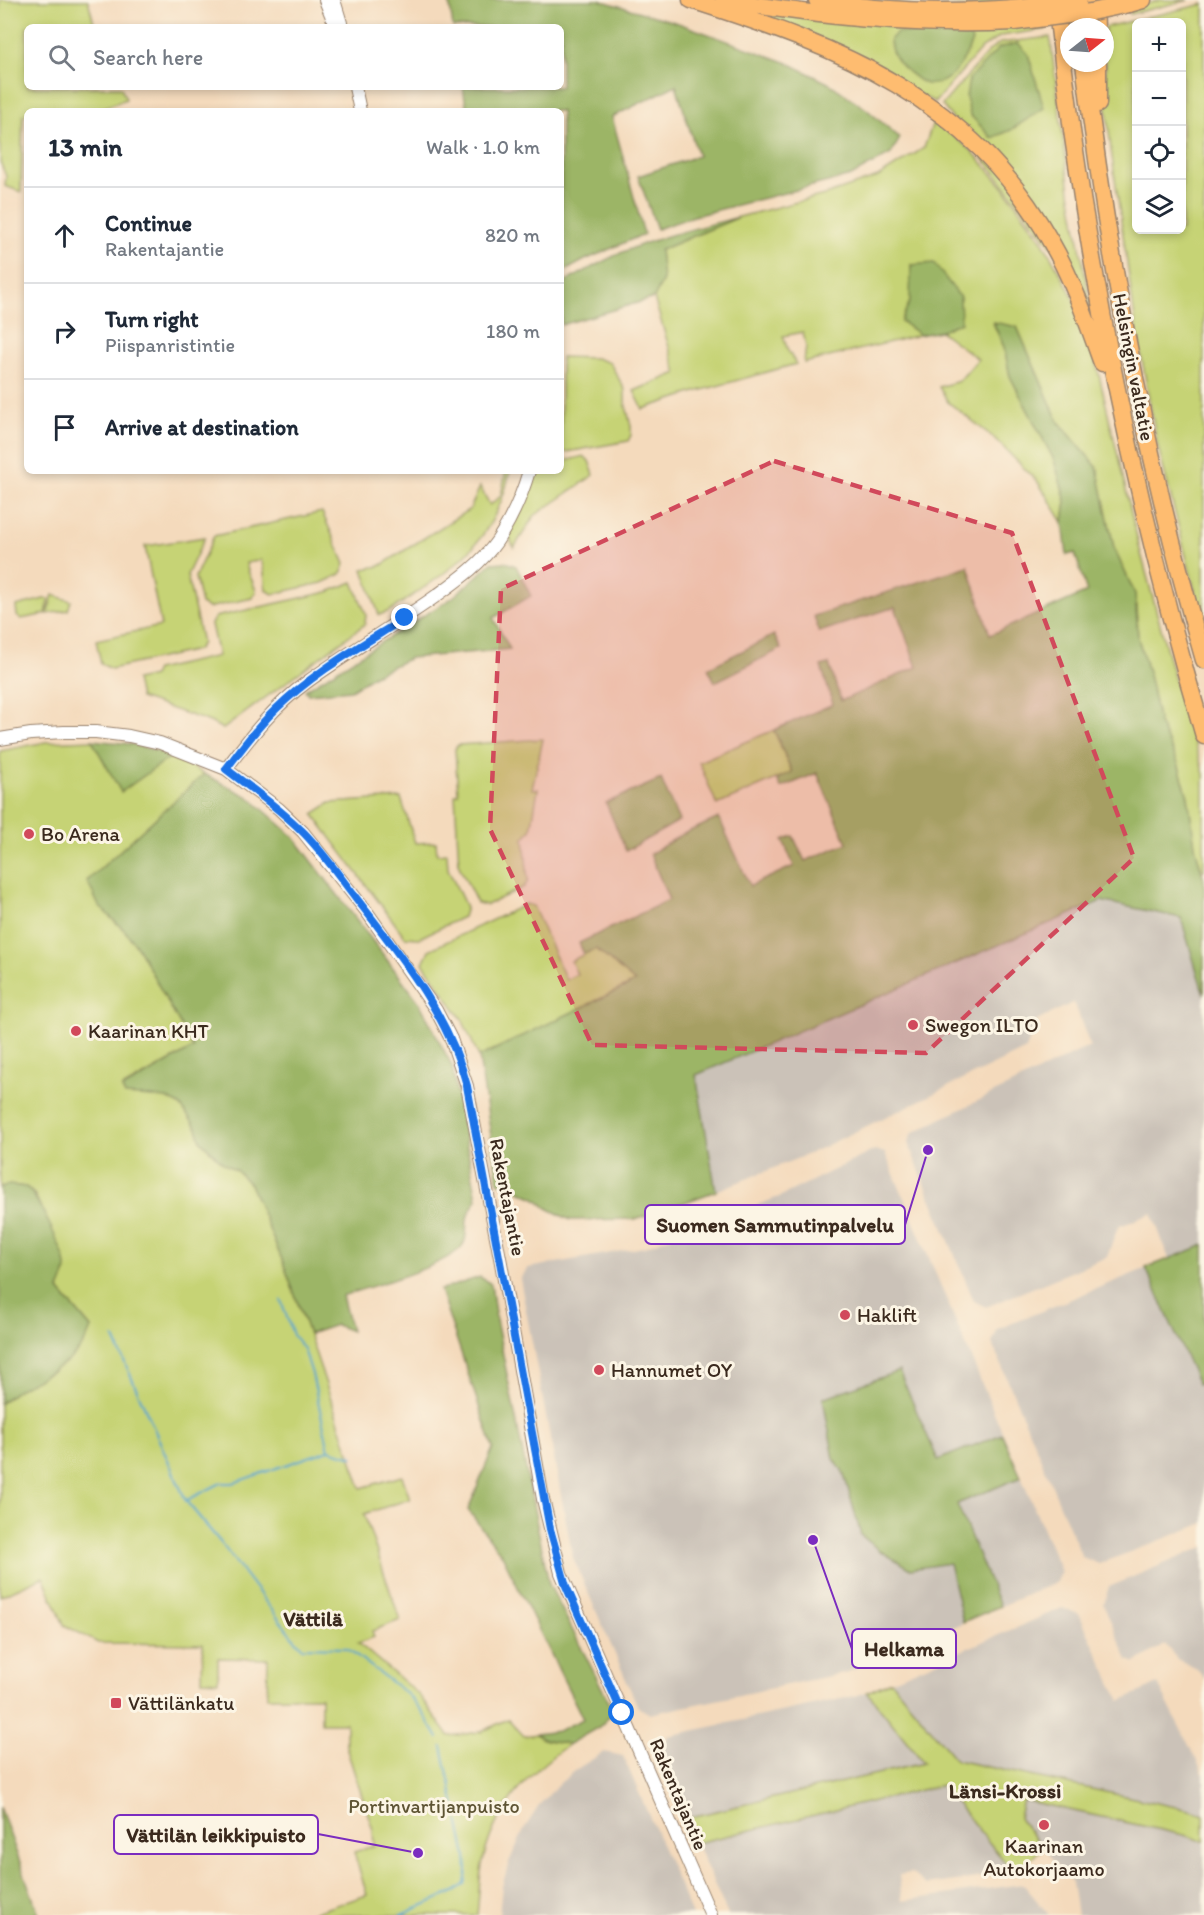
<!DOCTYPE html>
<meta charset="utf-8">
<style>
body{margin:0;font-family:Itim,sans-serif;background:#f6f6f7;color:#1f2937}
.controls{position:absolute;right:18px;top:18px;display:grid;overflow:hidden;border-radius:9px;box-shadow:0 3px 9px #0003}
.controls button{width:54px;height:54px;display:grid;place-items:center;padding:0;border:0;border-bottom:2px solid #e0e1e3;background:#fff;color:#1f2937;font:30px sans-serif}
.compass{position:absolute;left:1060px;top:18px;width:54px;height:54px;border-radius:50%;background:#fff;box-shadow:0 3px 9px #0003;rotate:73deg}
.stop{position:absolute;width:18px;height:18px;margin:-14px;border:4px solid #1a73e8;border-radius:50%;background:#fff}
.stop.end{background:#1a73e8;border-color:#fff;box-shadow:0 2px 6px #0008}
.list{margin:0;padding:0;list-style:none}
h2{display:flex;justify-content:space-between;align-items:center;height:78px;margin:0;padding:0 24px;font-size:26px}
h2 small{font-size:20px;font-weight:400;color:#747a83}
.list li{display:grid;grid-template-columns:39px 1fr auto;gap:18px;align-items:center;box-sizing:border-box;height:96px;padding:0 24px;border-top:2px solid #e0e1e3}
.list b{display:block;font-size:22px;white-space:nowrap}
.list p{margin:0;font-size:20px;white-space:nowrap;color:#747a83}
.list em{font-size:20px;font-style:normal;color:#747a83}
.icon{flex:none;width:33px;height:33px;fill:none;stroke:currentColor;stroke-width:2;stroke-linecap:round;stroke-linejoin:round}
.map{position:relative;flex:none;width:1204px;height:1915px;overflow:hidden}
.search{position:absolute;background:#fff;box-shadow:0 3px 9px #0003;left:24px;top:24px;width:540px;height:66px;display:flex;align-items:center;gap:15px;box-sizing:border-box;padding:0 21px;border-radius:9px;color:#747a83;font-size:22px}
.panel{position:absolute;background:#fff;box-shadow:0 3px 9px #0003;left:24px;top:108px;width:540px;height:366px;border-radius:9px}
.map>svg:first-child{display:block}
.industrial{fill:#cbc2b8}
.green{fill:#c6d375;stroke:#807e4a;stroke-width:1.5;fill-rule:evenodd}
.forest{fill:#9cb566;stroke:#6c7042;stroke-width:1.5}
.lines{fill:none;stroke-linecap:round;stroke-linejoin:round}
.stream{stroke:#50a3cb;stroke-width:2}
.tertiary-casing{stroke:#98826d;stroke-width:14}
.motorway-casing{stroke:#98826d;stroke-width:19}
.tertiary{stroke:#fff;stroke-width:12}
.motorway{stroke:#febc70;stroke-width:16}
.motorway-bridge-casing{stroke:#98826d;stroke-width:19;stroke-linecap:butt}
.motorway-bridge{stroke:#febc70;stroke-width:16}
.route{stroke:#1a73e8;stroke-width:8}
.marked{fill:#d1495b;fill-opacity:0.2;stroke:#d1495b;stroke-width:4.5;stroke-dasharray:12 8;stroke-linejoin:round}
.poi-dot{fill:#d1495b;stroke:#fcf5e5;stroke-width:2}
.labels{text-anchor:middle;stroke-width:6;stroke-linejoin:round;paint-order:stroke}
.street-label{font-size:20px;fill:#3b2a1e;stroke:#fcf5e5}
.poi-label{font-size:20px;fill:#3b2a1e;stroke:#fcf5e5;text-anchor:start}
.park-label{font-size:20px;fill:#5e5434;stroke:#fcf5e5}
.neighbourhood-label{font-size:21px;font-weight:bold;fill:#3b2a1e;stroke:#fcf5e5}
.leader{fill:none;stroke:#7b2cbf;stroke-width:2}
.callout-dot{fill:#7b2cbf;stroke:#fcf5e5;stroke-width:2}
.callout{fill:#fcf5e5;stroke:#7b2cbf;stroke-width:2}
.callout-label{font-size:21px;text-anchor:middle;font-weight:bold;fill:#3b2a1e}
</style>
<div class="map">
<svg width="1204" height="1915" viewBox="0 0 1204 1915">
<rect width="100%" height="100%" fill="#fcf5e5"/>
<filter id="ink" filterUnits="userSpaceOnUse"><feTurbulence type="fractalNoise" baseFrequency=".0167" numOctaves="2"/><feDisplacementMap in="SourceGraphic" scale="12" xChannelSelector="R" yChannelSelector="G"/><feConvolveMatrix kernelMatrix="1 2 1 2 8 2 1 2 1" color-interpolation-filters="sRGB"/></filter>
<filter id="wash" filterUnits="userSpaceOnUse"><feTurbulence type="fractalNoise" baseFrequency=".008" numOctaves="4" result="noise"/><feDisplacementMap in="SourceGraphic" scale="24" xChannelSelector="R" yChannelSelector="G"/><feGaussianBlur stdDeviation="1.35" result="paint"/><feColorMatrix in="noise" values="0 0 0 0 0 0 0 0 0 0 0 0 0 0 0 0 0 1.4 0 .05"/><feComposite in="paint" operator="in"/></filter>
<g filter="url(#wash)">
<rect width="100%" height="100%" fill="#f4dabc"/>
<path class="industrial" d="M1101,901L1181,918L1204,995V1523L1099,1564L1082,1557L992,1343L998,1329L1169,1259L1152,1213L1118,1227L1107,1257L986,1307L974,1301L908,1143L912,1133L1090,1046L1074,1002L1037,1021L1026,1049L811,1153L716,1191L695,1076Z
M875,1150L885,1153L1061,1572L1057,1582L848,1672L650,1714L638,1707L573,1558L520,1279L528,1268L644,1247L779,1197Z
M1204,1547V1679L1197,1669L1177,1659L1165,1644L1135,1663L1128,1660L1103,1604L1109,1587Z
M1062,1608L1079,1614L1120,1701L1158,1684L1204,1775V1815L1190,1810L956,1760L891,1681Z
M867,1692L925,1763L686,1818L658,1754L668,1736L855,1696Z
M604,1752L623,1756L692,1915H499L502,1887L509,1862L526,1826L541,1803L560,1783L580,1767Z
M942,1785L1014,1873L926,1885L911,1873L899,1875L902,1901L1023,1884L1049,1915H728L696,1843Z
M1023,1800L1184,1835L1204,1842V1915H1077L1072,1883L1019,1818Z"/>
<path class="green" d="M0,0H88L95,27H27V87H121L126,99L95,111H27V115L23,116L21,192L5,186L6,176L0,162Z
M862,0H1034L988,6Z
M1160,0H1189L1130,14V9Z
M1204,4V626L1157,443L1136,326L1111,150L1106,102L1105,27ZM1136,22H1182V230H1136Z
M725,6L1046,25V29L1001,36L982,48L935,102Z
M1050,37L1070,192L1093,319L1070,270L942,105L989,51L1000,43Z
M934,120L972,151L1004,188L1041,239L1070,291L1092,345L1139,546L1174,677L1204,774V870L1202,871L1195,847L1188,798L1178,763L1159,723L1150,679L1138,638L1135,594L1114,548L1097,467L1058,421L1017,327L993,323L1004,347L1010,376L1054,460L1066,501L1063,522L1038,482L994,438L948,402L939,387L959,381L978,359L940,331L961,322L911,265V301L901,321L920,335L804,363L806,346L803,332L783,336L788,351L796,364L695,392L643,409L634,391L677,373L654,298L663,280L660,250L739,217L828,194L878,177L924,148Z
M561,357L596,358L610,363L625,390V402L631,426V435L628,441L561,453Z
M584,456L589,461L594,475L534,516L514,548L508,535L533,474L536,471H561V462Z
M506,471H510C494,547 450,569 390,611L379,615L363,569L380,566L470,509L480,487L490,505L501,496Z
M322,512L345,564L341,574L322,583L273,594L266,590C264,579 265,570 261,560L246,563C248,575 254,582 256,592L252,598L208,608L201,604L195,577L214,536Z
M205,537L187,575L202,643L197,650L111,669L101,664L96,640L161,626L145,546Z
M353,582L366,614L365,624L223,729L210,722L140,698L136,680L153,676L156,670L218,656L211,624L215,617L328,592Z
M53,595L71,601L68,610L47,614Z
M44,599H49L46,614L21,619L17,616L16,606Z
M774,730L792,772L717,805L699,762Z
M543,739L532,789H538L531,830L524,838L528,881L524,887L487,905L477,903L459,866L455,794H458L455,749L458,745Z
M92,740L121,792L173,755L204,774L87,881L111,918L126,932L138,948L193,1048L122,1088L166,1098L180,1105L197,1128L201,1141L223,1163L236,1170L250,1184L283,1262L309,1334L361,1488L402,1476L410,1499L364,1514L400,1620L372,1631L374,1637L358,1643L419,1695L449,1736L481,1732L508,1719L524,1736L536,1734L542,1739L569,1744C524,1776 494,1810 482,1865C479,1881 479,1898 477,1915H306L367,1895L354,1852L374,1846L373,1830L346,1747V1723H321V1697H267L268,1659L218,1658V1681L202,1680L203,1644L98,1643L64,1625L43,1577L0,1596V1404L91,1328L59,1290L65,1273V1262L35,1195C26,1184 13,1184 0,1187V751L46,742Z
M401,798L415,843L436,842L437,854L447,853L448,869L466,907L463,917L419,938L405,937L313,814L330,803Z
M526,904L533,906L566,980L577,974L571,961L596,948L635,982L479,1057L462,1019L423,963L429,950Z
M891,1681L956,1760L1190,1810L1204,1815V1842L1184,1835L1023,1800L1019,1818L1043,1848L1014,1873L942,1785L696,1843L686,1818L924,1763L867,1692Z"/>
<path class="forest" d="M449,0H599L678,23L788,63L830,84L865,108L900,138L891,154L851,176L694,216L657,229L638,176L698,156L676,85L612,117L644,234L585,260L561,273V111H467L463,87H561V27H453Z
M898,32L970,36L972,41C965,59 951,87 927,84C921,83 912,75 907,71C896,62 890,52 890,39Z
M1018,43L1028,54L1044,108L1011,130L992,138L970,115L966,97L969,79L999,48Z
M739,217L660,250L663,280L654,298L561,325V284C582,273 602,261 623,252C661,236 700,227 739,217Z
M934,263L960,297L961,322L940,331L920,335L901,321L910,301L911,265Z
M993,322L1017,327L1058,421L1097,467L1114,548L1135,594L1138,638L1150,679L1159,723L1178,763L1188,797L1195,846L1204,880V995L1181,918L1101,901L696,1075L716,1191L638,1219L570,1220L547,1208L535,1198L498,1182L479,1057L635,982L596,949L584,954L579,943L669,900L650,854L681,835L719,818L750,886L794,866L783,840L793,836L805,861L847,843L817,773L781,788L777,779L792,772L774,730L833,704L821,666L829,664L841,701L917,667L895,607L819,632L814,616L968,566L990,635L1087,592L1075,553L1067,555L1063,522L1066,501L1054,460L1010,376L1004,347Z
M505,562L516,566L531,596L493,618L510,649L410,658L374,675L351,690L308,694L305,690L452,598L492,563Z
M774,635L781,649L715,682L708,668Z
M92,740L131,744L173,755L121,792Z
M204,774L249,797L293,836L419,1002L452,1066L477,1199C473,1206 468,1213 467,1220C466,1227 467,1237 464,1243C454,1265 367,1287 342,1296L351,1331L336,1325L309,1334L283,1262L250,1184L236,1170L223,1163L201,1141L197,1128L180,1105L166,1098L125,1095L122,1089L193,1048L138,948L126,932L99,906L87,881Z
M661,779L679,821L626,851L606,803Z
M9,1185L26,1187C36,1193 66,1255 66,1267C66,1275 62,1283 59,1290L91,1328C76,1373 29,1375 0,1404V1187Z
M1204,1245V1381L1198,1384L1146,1268Z
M480,1277L491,1284L496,1320L549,1584L614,1712L599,1727L569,1744L542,1739L536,1734L558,1731L583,1719L502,1555L468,1510L493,1448L440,1290Z
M899,1371L938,1460L1002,1434L1021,1477L957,1504L1000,1606L963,1622L949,1563L911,1569L880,1551L861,1535L844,1474L834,1459L823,1398Z
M0,1807L39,1915H0Z"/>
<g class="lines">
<path class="stream" d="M281,1300L293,1335L304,1349L312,1374L329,1450
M114,1338L186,1501L221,1543L291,1635L302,1647L347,1648L407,1694L422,1711L438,1738
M187,1500L221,1483H233L329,1450L353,1457
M401,1915L456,1891L465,1884L467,1871L466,1856L442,1747"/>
</g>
</g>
<g filter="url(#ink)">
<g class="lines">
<g class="tertiary-casing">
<path id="tertiary" d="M325,0L336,27
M334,0L341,23
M355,87L360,111
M0,739L31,734L64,732H96L129,736L160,743L226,769L279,809L303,832L367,912L436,1010L451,1039L467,1086L501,1263L543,1499L561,1573L711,1915
M226,769C250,737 274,706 307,682C348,652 394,626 436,596C458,580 481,564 497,541C511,520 522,495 529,471"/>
</g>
<g class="motorway-casing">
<path id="motorway" d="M691,0C841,48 970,97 1051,242C1073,280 1087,322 1102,363
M724,0C820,17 916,27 1014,22
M817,0C880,12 950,13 1013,8
M1095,0L1096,27
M1056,2C1083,251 1133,496 1204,736
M1129,4L1143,0
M1084,63C1109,265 1147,464 1204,660
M1098,104V63"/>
</g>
<use href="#tertiary" class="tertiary"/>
<use href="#motorway" class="motorway"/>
<g class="motorway-bridge-casing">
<path id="motorway-bridge" d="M1013,8L1079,0
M1014,22L1091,12L1129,4"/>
</g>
<use href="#motorway-bridge" class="motorway-bridge"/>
</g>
</g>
<g class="lines" filter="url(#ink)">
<path class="route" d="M405,618C361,646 314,672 276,709C257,727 242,748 226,769C252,789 278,807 301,830C322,850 338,875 356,898C400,955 449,1015 467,1086L550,1529L566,1586L622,1713"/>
</g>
<path class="marked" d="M774,461L1012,533L1134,858L926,1053L592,1045L490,829L501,589Z"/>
<g class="poi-dot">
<circle cx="29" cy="834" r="6"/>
<circle cx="913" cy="1025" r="6"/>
<circle cx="76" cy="1031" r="6"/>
<circle cx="845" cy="1315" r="6"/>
<circle cx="599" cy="1370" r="6"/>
<rect x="110" y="1697" width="12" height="12" rx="3"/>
<circle cx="1044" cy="1825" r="6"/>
</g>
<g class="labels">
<g class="street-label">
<text transform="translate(1134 367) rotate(79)" y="7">Helsingin valtatie</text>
<text transform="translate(508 1197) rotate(79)" y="7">Rakentajantie</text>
<text transform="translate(679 1794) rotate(67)" y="7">Rakentajantie</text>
</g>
<g class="poi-label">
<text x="41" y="841">Bo Arena</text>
<text x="925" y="1032">Swegon ILTO</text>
<text x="88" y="1038">Kaarinan KHT</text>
<text x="857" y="1322">Haklift</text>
<text x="611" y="1377">Hannumet OY</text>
<text x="128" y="1710">Vättilänkatu</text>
<text x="1044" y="1853" text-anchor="middle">Kaarinan<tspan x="1044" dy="23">Autokorjaamo</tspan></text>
</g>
<g class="park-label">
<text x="434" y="1813">Portinvartijanpuisto</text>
</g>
<g class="neighbourhood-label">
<text x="313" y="1626">Vättilä</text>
<text x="1005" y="1798">Länsi-Krossi</text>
</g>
</g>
<path class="leader" d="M928 1150L905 1225M813 1540L852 1649M418 1853L318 1834"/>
<g class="callout-dot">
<circle cx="928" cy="1150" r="6"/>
<circle cx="813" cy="1540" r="6"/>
<circle cx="418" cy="1853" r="6"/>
</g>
<g class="callout">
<rect x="645" y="1205" width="260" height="39" rx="6"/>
<rect x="852" y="1629" width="104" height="39" rx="6"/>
<rect x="114" y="1815" width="204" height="39" rx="6"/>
</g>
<g class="callout-label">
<text x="775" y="1232">Suomen Sammutinpalvelu</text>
<text x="904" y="1656">Helkama</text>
<text x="216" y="1842">Vättilän leikkipuisto</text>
</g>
</svg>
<div class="controls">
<button>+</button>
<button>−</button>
<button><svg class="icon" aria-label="locate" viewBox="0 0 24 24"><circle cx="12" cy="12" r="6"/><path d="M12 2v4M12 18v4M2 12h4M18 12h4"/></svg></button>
<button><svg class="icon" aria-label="layers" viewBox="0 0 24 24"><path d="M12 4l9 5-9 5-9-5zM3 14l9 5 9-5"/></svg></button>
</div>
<svg class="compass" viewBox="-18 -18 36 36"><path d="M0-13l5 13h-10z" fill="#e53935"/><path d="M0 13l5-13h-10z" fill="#747a83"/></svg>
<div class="stop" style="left:622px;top:1713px"></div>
<div class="stop end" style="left:405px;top:618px"></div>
<div class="search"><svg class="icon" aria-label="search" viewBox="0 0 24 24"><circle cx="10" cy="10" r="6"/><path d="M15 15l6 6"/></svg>Search here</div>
<section class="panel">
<h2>13 min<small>Walk · 1.0 km</small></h2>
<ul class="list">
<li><svg class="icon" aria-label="ahead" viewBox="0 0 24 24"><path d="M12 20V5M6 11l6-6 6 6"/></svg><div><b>Continue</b><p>Rakentajantie</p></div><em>820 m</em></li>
<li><svg class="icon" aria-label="right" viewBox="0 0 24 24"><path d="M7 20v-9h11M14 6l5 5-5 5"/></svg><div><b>Turn right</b><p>Piispanristintie</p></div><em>180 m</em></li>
<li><svg class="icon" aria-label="arrive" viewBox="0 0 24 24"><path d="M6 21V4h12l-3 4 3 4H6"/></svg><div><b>Arrive at destination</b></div></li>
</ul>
</section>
</div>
